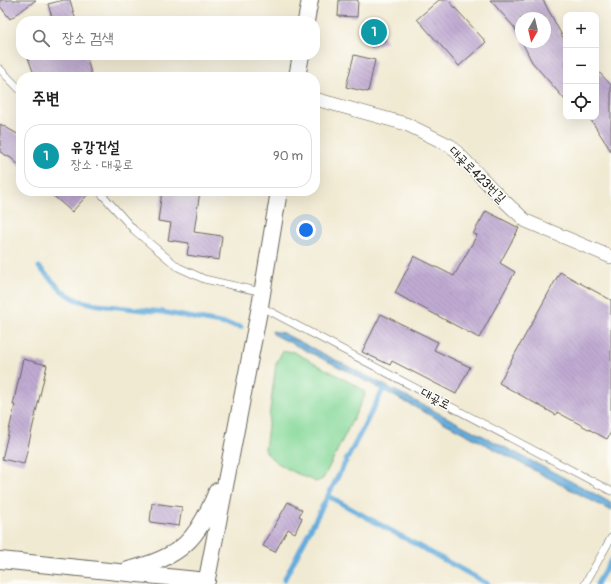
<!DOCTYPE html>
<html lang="ko">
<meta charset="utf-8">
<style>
body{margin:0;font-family:Pangolin,"Poor Story",sans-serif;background:#f2f2f2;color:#222}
.controls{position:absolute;right:12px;top:12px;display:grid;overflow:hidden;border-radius:8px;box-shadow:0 4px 16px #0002}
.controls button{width:36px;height:36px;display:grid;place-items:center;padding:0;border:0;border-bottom:1px solid #e0e0e0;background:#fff;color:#222;font:20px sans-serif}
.compass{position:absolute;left:515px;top:12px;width:36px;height:36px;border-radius:50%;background:#fff;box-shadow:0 4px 16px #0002;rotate:188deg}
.you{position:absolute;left:306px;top:230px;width:14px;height:14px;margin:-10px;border:3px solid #fff;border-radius:50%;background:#1a73e8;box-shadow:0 0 0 6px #1a73e833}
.badge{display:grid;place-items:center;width:26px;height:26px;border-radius:50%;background:#111827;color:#fff;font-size:13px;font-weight:700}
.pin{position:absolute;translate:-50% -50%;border:2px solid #fff;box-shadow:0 1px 4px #0006}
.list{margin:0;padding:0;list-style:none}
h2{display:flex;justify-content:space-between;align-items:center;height:52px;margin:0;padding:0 16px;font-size:17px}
h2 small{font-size:13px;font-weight:400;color:#767676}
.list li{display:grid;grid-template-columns:26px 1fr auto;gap:12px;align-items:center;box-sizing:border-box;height:64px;margin:0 8px 8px;padding:0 8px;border:1px solid #e0e0e0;border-radius:16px}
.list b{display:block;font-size:15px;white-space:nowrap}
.list p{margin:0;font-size:13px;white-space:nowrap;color:#767676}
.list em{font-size:13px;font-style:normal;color:#767676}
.icon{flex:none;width:22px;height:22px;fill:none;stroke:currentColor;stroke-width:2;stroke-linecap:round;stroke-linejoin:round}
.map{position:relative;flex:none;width:611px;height:584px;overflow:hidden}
.search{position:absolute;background:#fff;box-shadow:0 4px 16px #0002;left:16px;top:16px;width:304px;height:44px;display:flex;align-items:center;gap:10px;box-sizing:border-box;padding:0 14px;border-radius:16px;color:#767676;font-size:15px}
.panel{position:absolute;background:#fff;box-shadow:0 4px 16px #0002;left:16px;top:72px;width:304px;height:124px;border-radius:16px}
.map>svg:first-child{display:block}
.garden{fill:#85d899;stroke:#507a5a}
.water{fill:url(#water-ripples);stroke:#40647c}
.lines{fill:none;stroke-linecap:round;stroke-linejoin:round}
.stream{stroke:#65acdc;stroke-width:5}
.building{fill:url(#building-back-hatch)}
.service-casing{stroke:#67645c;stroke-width:8}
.minor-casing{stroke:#67645c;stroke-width:14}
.tertiary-casing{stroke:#67645c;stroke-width:18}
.service{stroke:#fff;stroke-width:7}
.minor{stroke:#fff;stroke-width:13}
.tertiary{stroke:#fff;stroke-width:16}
.labels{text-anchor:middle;stroke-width:3;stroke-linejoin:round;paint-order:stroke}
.street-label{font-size:13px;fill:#1c1c1c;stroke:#fdfcf7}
</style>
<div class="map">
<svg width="611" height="584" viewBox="0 0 611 584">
<defs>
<pattern id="water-ripples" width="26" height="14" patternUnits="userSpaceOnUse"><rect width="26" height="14" fill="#65acdc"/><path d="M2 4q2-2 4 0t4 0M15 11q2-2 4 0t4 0" fill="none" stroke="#528bb2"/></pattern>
<pattern id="building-back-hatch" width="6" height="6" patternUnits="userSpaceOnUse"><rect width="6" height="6" fill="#c0aad2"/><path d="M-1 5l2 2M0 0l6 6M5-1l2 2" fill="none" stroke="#a492b4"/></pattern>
</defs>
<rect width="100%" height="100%" fill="#fdfcf7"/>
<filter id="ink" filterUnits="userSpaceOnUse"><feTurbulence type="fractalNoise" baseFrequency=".025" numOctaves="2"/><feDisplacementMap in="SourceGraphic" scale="8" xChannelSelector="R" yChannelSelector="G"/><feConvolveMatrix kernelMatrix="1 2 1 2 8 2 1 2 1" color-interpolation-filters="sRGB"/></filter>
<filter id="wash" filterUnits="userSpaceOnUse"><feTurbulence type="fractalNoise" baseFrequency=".012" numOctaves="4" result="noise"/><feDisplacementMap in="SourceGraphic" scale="16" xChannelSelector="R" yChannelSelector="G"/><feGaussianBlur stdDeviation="0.9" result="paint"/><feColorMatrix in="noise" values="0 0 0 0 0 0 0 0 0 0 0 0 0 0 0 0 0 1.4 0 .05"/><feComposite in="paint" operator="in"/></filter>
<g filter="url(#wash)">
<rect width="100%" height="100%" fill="#f1ead3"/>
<path class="garden" d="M287,351L294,352L355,385L363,390L365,395L323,479L316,482C303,476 269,463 265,449L276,364L282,352Z"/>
<path class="water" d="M272,331L283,333L584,488L611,503V511L343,369L273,334Z"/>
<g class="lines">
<path class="stream" d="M39,267L62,291L77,300L99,305L162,312L241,327
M328,496L488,584
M284,580L384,388
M597,584L611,560"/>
</g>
<g id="blocks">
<path class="building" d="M0,0H36L10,19L0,6Z
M64,0H70L76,21H53L48,4Z
M339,0H358L357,17L338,16Z
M439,0H448L486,42L459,66L417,19Z
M490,0H543L566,43V101L532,62L522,42H545V18H521V40L514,27Z
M378,18L386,42L371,47L363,22Z
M27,55H86L92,77H35Z
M354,55L375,60L368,92L346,87Z
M596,69L611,85V151L589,117H596Z
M0,124L21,136V167L11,158L0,152Z
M48,191H91L72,212Z
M162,191H200L194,232L222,236L219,260L187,255L189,243L168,240L171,223L158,221Z
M486,211L519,228L500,263L515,272L479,338L395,293L414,256L454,276L477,235L473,234Z
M560,272L611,300V432L607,439L557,412L556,415L499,383Z
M381,314L438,342L434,350L470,367L456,394L392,361L390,365L362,352Z
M23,359L47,365L24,464L2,459L15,405H13Z
M288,502L302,510L299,516L302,518L295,533L288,529L275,552L263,546Z
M152,503L182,507L179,526L150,522Z"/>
</g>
</g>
<g filter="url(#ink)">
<use href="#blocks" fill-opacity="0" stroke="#67645c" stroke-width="1"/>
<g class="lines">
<g class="service-casing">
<path id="service" d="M0,69L21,91
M99,191L134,230L178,267L204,279L262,292
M260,306L611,491
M585,584L611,538"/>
</g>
<g class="minor-casing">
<path id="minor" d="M315,99L406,124L451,146L501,198L526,221L611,257"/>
</g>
<g class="tertiary-casing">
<path id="tertiary" d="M306,21L310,0
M297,77L301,55
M0,560L207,581
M128,570C181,557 197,541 217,491
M206,584L260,306L279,191"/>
</g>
<use href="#service" class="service"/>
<use href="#minor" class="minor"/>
<use href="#tertiary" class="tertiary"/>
</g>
</g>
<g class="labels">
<g class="street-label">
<text transform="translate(478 174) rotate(45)" y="5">대곶로423번길</text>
<text transform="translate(436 398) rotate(28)" y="5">대곶로</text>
</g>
</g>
</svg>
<div class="controls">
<button>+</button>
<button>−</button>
<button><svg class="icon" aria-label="locate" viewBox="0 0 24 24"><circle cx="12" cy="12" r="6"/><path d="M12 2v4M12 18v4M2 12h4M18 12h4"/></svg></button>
</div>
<svg class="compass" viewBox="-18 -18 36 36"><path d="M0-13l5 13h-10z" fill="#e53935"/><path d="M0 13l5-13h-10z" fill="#767676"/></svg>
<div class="you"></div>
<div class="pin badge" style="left:374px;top:32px;background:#0f9aa8">1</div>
<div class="search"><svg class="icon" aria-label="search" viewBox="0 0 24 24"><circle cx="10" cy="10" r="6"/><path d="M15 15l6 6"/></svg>장소 검색</div>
<section class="panel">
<h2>주변<small></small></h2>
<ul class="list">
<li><span class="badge" style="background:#0f9aa8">1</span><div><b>유강건설</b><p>장소 · 대곶로</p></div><em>90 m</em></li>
</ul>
</section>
</div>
